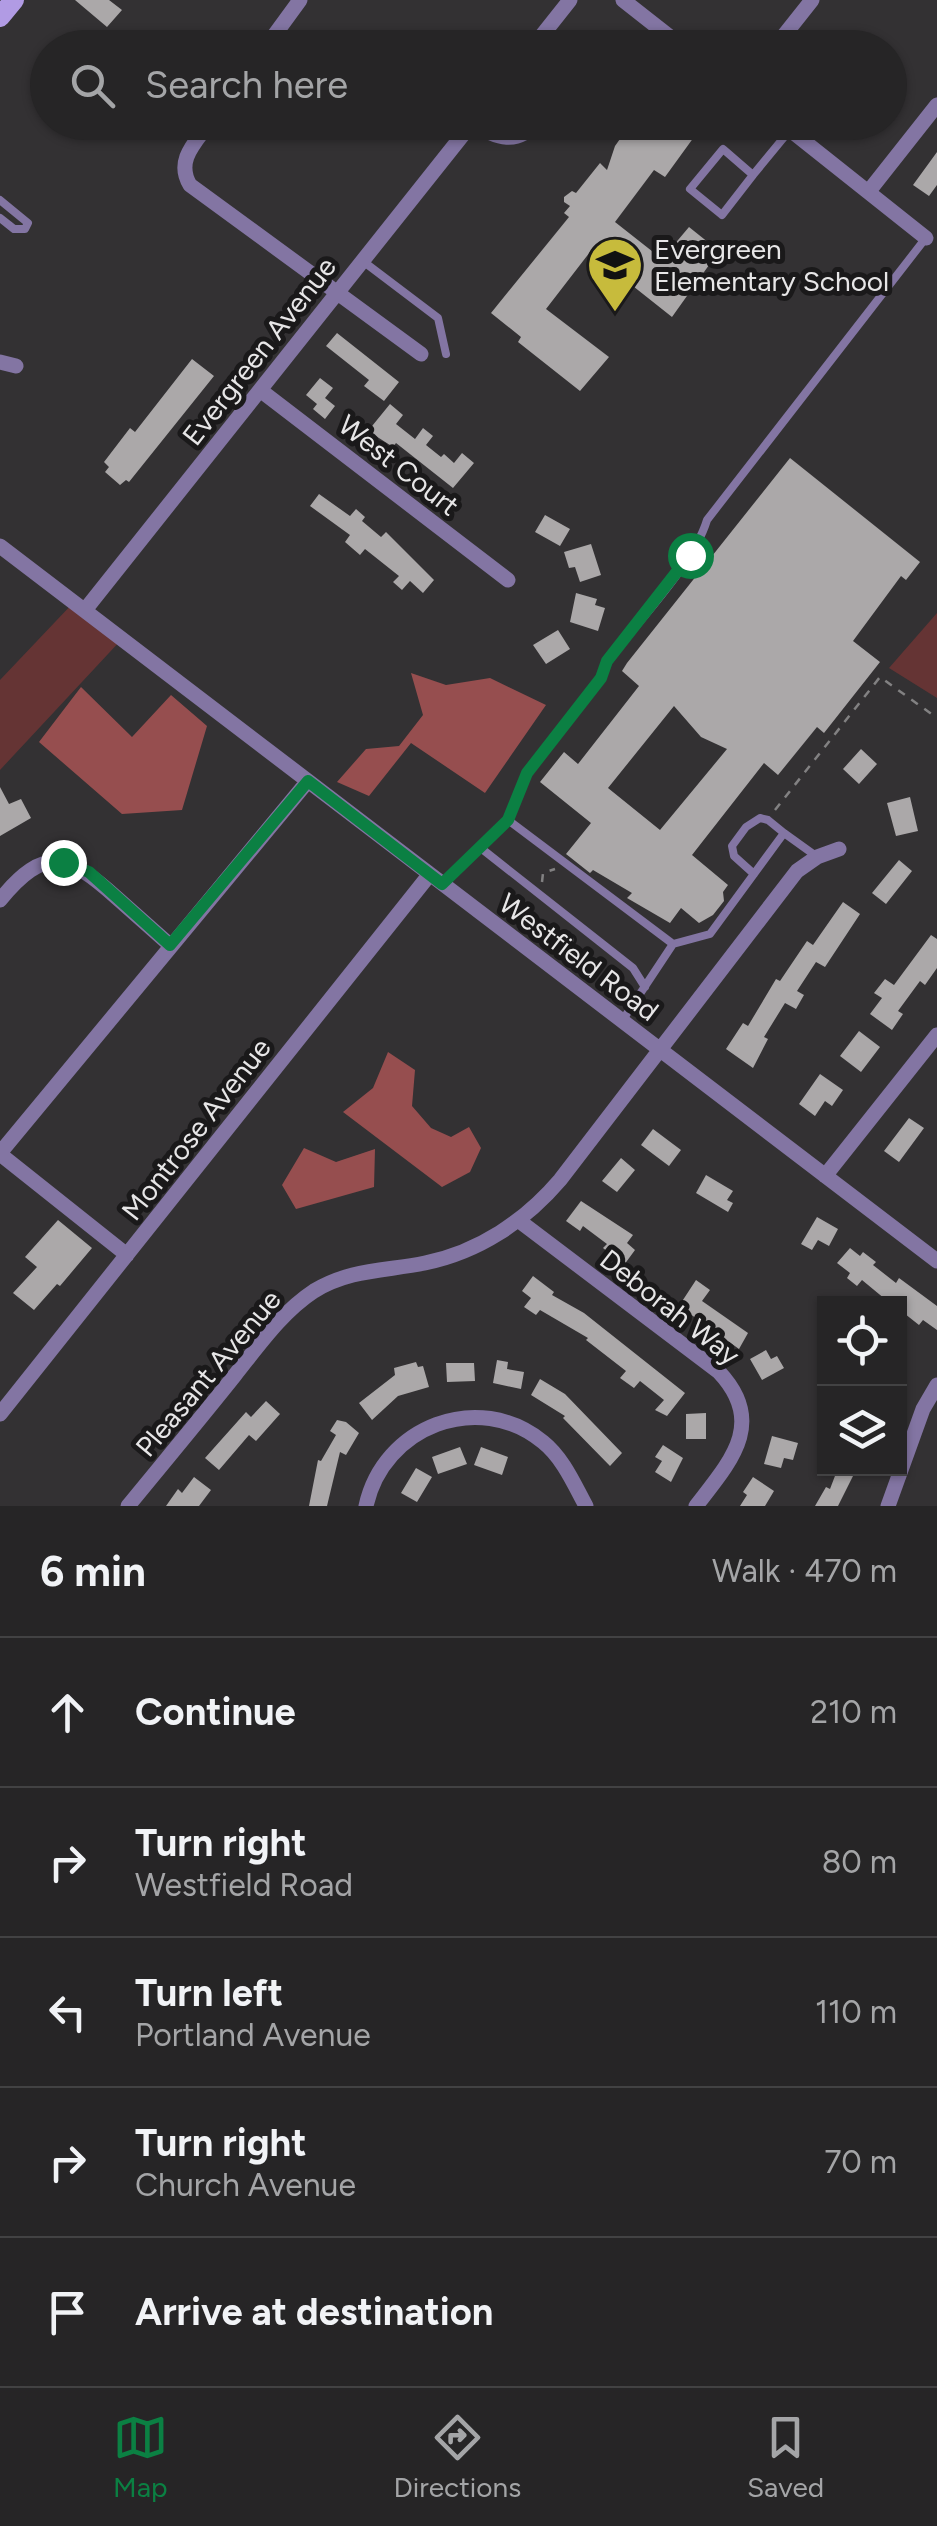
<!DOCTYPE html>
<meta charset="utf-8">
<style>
body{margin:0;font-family:Figtree,sans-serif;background:#323132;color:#f1f3f6}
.controls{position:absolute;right:30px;bottom:30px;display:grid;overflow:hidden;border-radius:0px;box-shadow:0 2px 8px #0004}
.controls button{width:90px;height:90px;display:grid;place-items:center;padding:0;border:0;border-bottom:2px solid #424243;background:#262526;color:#f1f3f6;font:50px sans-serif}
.stop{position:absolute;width:30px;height:30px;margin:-22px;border:8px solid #0b8043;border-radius:50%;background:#fff}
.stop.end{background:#0b8043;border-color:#fff;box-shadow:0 2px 10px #0008}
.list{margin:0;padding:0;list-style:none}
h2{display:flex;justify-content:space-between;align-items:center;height:130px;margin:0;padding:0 40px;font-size:42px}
h2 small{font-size:32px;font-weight:400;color:#a4a5a7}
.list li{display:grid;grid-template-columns:65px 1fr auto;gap:30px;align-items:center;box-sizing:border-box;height:150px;padding:0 40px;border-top:2px solid #424243}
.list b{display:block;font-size:38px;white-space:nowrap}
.list p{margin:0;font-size:32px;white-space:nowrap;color:#a4a5a7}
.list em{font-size:32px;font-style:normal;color:#a4a5a7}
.icon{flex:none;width:55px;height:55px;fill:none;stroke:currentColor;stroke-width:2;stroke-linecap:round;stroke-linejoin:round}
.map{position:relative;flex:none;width:937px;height:1506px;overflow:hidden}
.search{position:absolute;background:#262526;box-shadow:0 2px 8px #0004;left:30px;right:30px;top:30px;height:110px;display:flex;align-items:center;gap:25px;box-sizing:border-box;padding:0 35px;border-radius:55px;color:#a4a5a7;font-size:38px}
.sheet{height:880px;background:#262526}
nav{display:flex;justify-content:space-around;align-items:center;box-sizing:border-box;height:140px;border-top:2px solid #424243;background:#262526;font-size:28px;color:#a4a5a7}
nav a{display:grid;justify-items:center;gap:5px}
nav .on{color:#0b8043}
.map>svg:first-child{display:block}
.green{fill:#653434}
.forest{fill:#964e4f}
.building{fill:#aba8a9;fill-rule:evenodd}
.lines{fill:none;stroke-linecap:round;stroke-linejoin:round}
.path{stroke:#828182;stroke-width:2.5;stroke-dasharray:8 8;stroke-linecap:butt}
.lane{stroke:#8375a3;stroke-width:8}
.street{stroke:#8375a3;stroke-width:15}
.secondary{stroke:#b19be4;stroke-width:20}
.route{stroke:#0b8043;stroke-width:12}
.labels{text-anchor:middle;stroke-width:10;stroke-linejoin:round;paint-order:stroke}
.poi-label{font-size:28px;fill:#e7e6e7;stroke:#1a191a;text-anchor:start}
.street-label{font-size:28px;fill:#e7e6e7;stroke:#1a191a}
</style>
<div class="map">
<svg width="937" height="1506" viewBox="0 0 937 1506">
<rect width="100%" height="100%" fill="#333133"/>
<path class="green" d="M74,602L122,639L0,770V680Z
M937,613V698L889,668Z"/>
<path class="forest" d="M411,673L446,685L490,678L546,705L485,793L411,743L369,796L337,782L366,749L399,746L423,715Z
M81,687L132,737L171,695L207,726L182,810L122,814L39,742Z
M388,1052L415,1070L412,1106L431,1128L451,1137L469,1127L481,1148L470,1172L442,1187L343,1112L373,1088Z
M304,1148L336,1162L375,1149L374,1187L296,1209L282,1185Z"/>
<path class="building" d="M75,0H109L122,10L107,27Z
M632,122H675L694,137L665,177L654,170L615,222L662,259L689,227L719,251L672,317L590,252L546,309L609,357L580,391L518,342L521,337L491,313L569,217L564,213L570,206L564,202V197L572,191L576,193L600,163L607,170L615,146Z
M937,152V185L929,196L913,185Z
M337,333L399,382L384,401L364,386L369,380L326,346Z
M192,359L214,376L129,482L126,480L120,485L105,472L109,467L104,462L130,428L135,432Z
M320,378L333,388L325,398L335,406L325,419L313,409L317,404L306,395Z
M390,404L403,415L396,424L415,439L423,428L433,436L426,445L441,457L444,454L454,463L462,453L474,463L453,488L396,443L393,447L368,431Z
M790,458L920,562L906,580L901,576L853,641L880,662L824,733L817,727L778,775L764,763L692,855L728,885L723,892L724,901L713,915L699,923L681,908L670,923L627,898L632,893L593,870L590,873L566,854L591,823L540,782L564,752L578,764L639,686L622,671L627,663ZM674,706L701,737L727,749L660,830L608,788Z
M319,494L350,516L356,509L365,517L362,521L381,537L386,532L434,580L423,593L410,581L402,590L393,582L399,576L365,549L360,555L345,542L350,535L310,506Z
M545,515L570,529L560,546L535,532Z
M591,544L601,575L580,582L575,567L569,568L564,552Z
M576,593L597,599L595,605L605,608L598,631L570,622Z
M558,630L570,649L546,664L533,645Z
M861,749L877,764L859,784L843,769Z
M0,787L9,804L21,799L31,818L0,836Z
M910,797L918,831L896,836L887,803Z
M899,860L912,871L886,904L872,893Z
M843,902L860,914L825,967L816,962L797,991L804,995L796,1009L785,1003L764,1037L768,1039L753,1068L726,1049L743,1023L748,1026L776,979L780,981L807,941L813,945Z
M931,935L937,939V968L925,985L920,981L898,1011L903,1014L892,1030L870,1014L882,998L874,993L885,979L894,985Z
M859,1031L880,1047L861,1072L840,1056Z
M820,1074L843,1090L832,1106L825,1101L815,1116L799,1104Z
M909,1118L924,1128L899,1162L884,1151Z
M653,1129L681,1150L669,1166L641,1145Z
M621,1158L635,1170L617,1192L602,1181Z
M706,1175L733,1191L727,1200L733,1203L728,1212L696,1193Z
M581,1201L633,1235L627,1243L635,1250L624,1265L603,1248L607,1244L583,1226L580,1231L566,1221Z
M817,1217L838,1229L829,1246L818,1240L812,1250L801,1244Z
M58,1220L92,1248L60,1286L57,1284L34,1310L13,1293L37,1267L25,1257Z
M850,1248L860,1256L863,1252L876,1262L873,1265L896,1283L899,1278L937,1306V1330L923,1320L919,1325L900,1310V1304H891L862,1280L857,1286L847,1278L850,1273L837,1263Z
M533,1276L554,1292L552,1295L584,1313L685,1393L667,1416L655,1410L664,1400L640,1381L634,1388L620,1378L626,1371L586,1340L588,1338L540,1310L536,1315L524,1307L531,1298L522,1291Z
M696,1280L710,1290L702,1301L748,1333L739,1349L679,1306Z
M766,1350L771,1359L777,1356L784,1368L762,1380L750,1359Z
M497,1360L508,1362L507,1369L524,1372L521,1389L493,1383Z
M416,1362L418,1367L423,1366L429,1387L398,1396L372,1420L359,1403L395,1375L394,1368Z
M446,1363H474L475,1381L447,1382Z
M540,1379L565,1394L622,1453L610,1466L563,1418L565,1416L531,1395Z
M266,1401L280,1414L256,1441L249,1435L219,1470L205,1458L246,1412L251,1417Z
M706,1413V1439H686V1414Z
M337,1420L346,1422L359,1433L346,1455L340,1452L327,1506H309L318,1460L321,1461L336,1435L330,1431Z
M772,1436L798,1443L793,1460L784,1458L781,1468L764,1464Z
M663,1445L683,1458L671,1482L655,1472L662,1461L655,1457Z
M460,1447L467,1464L438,1474L432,1457Z
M481,1447L508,1457L502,1475L474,1465Z
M416,1468L432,1477L417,1502L401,1493Z
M838,1468H857L838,1506H815L826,1487L830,1489Z
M194,1477L211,1490L199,1506H166L178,1489L182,1493Z
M753,1477L774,1491L765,1506H740L747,1495L743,1492Z"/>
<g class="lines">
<path class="path" d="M775,810L880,677L937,718
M542,882L543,873L555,869"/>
<path class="lane" d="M594,122L606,130
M470,125C494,142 520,151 540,122
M753,175L722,215L690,189L723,149L753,175L790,130
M0,200L28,223L25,229H14L0,218
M364,262L438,318L446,354
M508,820L673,944
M482,849L633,968L645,987
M754,874L734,856L732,846L746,827L760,818L768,820L784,833
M443,884L508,820L527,773L601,677L607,661C637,623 694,564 707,520L925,239
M622,1021L673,944L710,934L784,833L816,856"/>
<path class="street" d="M623,0L684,48
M265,48L300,0
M532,48L570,0
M774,48L812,0
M210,122C196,142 175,160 190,185L421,354
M780,122L926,238
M869,191L937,105
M0,362L16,366
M260,390L508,580
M0,546L937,1261
M85,610L473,122
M0,900C45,845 68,854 117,898C134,913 152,929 170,945
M0,1153L308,781
M0,1154L127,1255
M825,1176L937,1035
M518,1220L719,1372C767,1423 730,1462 696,1506
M0,1414L430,874
M128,1506C164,1462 200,1419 235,1375C259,1345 282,1312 314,1291C350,1269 386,1271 425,1263C479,1252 525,1221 560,1180L797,871L817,857L839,849
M366,1506C383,1427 478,1389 543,1442C563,1458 574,1484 586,1506
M888,1506L923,1409L937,1385"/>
<path class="secondary" d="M0,17L14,0"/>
</g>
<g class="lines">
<path class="route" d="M63,862L89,872L170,945L308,781L442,884L508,820L527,773L601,678L607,661L690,555"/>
</g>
<defs>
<g id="school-pin" transform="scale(2.875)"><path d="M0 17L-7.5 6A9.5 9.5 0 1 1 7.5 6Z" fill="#c7bb3c" stroke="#1a191a"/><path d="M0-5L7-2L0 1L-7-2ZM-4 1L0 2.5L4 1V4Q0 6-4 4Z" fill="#111"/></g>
</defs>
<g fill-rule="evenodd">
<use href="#school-pin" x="615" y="265"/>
</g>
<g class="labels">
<g class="poi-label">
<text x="654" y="259">Evergreen<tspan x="654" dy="32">Elementary School</tspan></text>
</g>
<g class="street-label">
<text transform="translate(259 351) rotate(-52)" y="10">Evergreen Avenue</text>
<text transform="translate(399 465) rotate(38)" y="10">West Court</text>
<text transform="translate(579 957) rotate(37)" y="10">Westfield Road</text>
<text transform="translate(196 1129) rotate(-52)" y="10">Montrose Avenue</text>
<text transform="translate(670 1307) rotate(38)" y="10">Deborah Way</text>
<text transform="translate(208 1373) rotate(-50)" y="10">Pleasant Avenue</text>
</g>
</g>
</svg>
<div class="controls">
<button><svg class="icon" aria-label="locate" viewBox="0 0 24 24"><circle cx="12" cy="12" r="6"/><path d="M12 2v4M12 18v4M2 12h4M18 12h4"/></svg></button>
<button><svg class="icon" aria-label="layers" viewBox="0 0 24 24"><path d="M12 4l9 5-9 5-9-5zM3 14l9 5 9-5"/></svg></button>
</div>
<div class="stop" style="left:690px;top:555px"></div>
<div class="stop end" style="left:63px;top:862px"></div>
<div class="search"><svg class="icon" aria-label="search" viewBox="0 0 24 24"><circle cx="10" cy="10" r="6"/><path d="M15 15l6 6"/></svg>Search here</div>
</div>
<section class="sheet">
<h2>6 min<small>Walk · 470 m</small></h2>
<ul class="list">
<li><svg class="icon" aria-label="ahead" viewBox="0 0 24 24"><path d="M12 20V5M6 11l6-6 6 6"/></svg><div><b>Continue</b></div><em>210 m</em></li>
<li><svg class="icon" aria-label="right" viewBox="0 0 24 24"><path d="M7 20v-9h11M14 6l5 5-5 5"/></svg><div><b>Turn right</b><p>Westfield Road</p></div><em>80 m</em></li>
<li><svg class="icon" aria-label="left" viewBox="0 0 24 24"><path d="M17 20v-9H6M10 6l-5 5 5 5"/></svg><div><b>Turn left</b><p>Portland Avenue</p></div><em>110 m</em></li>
<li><svg class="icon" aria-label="right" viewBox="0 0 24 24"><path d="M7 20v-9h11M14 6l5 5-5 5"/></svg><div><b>Turn right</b><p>Church Avenue</p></div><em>70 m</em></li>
<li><svg class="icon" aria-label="arrive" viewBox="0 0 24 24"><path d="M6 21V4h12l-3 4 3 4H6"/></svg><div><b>Arrive at destination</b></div></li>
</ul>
</section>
<nav>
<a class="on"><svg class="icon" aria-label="map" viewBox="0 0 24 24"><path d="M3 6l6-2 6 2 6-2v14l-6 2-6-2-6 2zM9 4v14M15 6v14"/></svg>Map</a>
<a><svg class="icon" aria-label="directions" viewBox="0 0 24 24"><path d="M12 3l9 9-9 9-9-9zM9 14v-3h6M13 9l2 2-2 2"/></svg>Directions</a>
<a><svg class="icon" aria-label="saved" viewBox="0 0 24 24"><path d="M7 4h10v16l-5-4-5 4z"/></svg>Saved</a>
</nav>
